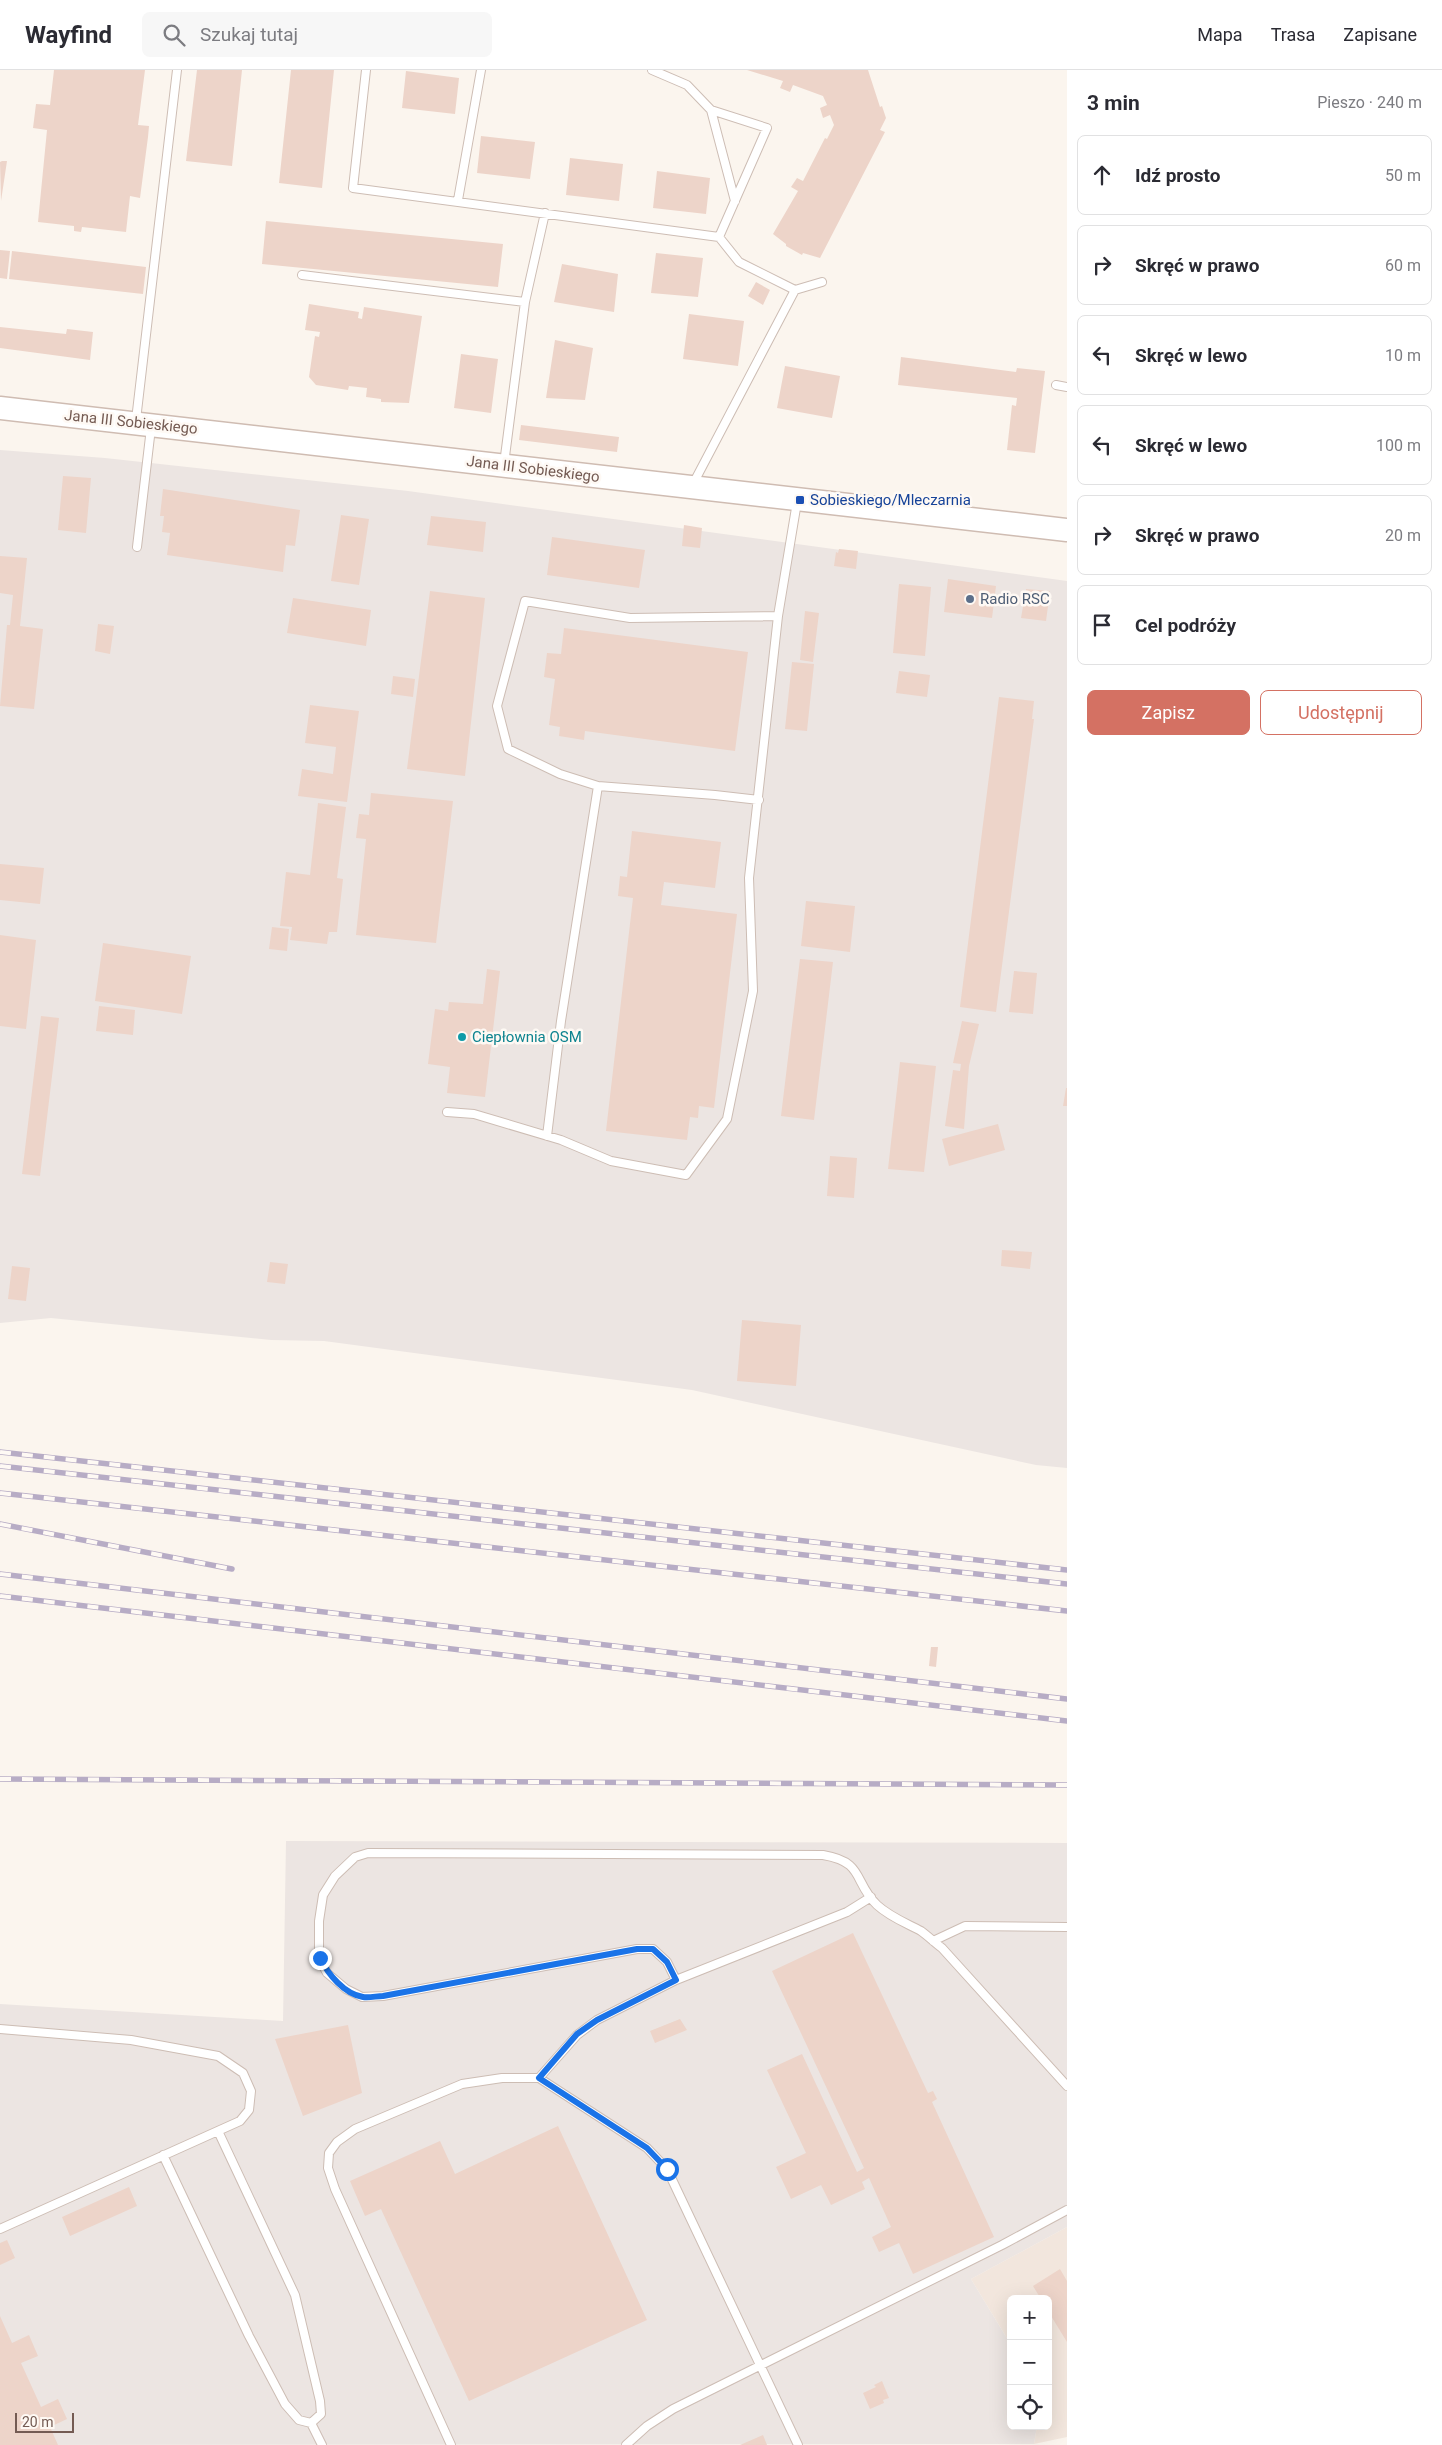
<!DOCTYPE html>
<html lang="pl">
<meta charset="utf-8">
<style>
body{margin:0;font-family:Roboto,sans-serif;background:#f7f7f7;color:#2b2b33}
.controls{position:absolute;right:15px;bottom:15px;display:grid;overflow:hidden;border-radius:8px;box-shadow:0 5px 20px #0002}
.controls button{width:45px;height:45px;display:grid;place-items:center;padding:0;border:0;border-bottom:1px solid #e1e1e2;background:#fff;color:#2b2b33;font:25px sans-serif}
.scale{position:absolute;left:15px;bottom:12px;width:59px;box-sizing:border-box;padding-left:5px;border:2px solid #745b53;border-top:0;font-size:14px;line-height:18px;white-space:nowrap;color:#745b53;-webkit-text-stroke:4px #fef9f4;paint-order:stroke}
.stop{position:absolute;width:15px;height:15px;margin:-11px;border:4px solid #1a73e8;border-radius:50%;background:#fff}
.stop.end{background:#1a73e8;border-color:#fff;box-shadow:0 1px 5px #0008}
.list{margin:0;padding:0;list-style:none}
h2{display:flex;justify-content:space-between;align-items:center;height:65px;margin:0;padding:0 20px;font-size:21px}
h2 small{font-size:16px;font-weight:400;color:#7c7c81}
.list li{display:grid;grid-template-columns:32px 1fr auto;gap:15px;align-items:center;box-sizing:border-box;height:80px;margin:0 10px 10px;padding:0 10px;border:1px solid #e1e1e2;border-radius:8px}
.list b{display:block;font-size:19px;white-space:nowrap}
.list em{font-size:16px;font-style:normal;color:#7c7c81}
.actions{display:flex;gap:10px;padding:15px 20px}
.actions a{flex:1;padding:11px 0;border:1px solid #d47163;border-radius:8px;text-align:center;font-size:18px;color:#d47163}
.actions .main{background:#d47163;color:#fff}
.icon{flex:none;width:28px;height:28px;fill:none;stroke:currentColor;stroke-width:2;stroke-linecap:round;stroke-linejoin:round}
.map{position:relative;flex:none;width:1067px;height:2375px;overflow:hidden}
header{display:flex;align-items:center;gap:30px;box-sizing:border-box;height:70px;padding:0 25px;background:#fff;border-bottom:1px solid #e1e1e2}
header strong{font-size:24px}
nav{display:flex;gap:28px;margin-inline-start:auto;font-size:18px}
.search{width:350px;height:45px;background:#f7f7f7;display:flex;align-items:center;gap:12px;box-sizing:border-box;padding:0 18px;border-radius:8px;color:#7c7c81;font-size:19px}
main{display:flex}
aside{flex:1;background:#fff}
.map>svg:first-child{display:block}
.residential{fill:#f2e6dd}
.industrial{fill:#ece5e2}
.building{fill:#edd4c9}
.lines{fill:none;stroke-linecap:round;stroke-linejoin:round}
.service-casing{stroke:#cdbdb4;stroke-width:10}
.secondary-casing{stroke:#cfbcb2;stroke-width:25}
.service{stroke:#fff;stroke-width:8}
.secondary{stroke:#fff;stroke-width:22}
.rail-casing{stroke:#b7acc5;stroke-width:5.5}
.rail{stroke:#fef9f4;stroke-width:4;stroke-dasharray:11;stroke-linecap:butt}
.route{stroke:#1a73e8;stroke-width:6}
.transit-dot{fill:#1a4fb4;stroke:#fef9f4;stroke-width:2}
.service-dot{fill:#5c6f8a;stroke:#fef9f4;stroke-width:2}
.culture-dot{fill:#0f9aa8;stroke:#fef9f4;stroke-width:2}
.labels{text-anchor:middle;stroke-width:5;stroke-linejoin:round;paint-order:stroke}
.street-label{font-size:15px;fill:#745b53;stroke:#fef9f4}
.transit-label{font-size:15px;fill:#164399;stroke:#fef9f4;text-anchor:start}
.service-label{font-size:15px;fill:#4e5e75;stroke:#fef9f4;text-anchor:start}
.culture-label{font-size:15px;fill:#0d838f;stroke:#fef9f4;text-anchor:start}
</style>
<header>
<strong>Wayfind</strong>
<div class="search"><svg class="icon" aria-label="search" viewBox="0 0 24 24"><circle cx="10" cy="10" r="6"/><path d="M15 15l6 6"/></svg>Szukaj tutaj</div>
<nav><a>Mapa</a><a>Trasa</a><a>Zapisane</a></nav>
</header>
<main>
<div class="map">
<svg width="1067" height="2375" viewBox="0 0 1067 2375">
<rect width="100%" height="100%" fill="#fbf5ee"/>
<path class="residential" d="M1067,2157V2367L1034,2374L1037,2356H1048V2229H1011V2275L971,2209Z"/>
<path class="industrial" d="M0,380L105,388L408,421L1067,511V1398L1036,1395L692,1320L324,1271L271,1270L51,1248L0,1253Z
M286,1771L1067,1773V2157L971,2209L1011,2275V2356H1037L1034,2374L0,2375V1934L283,1951Z"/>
<path class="building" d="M54,0H145L138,55L149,56L148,67L140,128L130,126L126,162L82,157L81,162L74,161V156L38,152L47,60L33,58L36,34L50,35Z
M197,0H242L232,96L186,91Z
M291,0H334L322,118L279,113Z
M747,0H868L880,37L882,36L886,48L880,60L885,62L820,188L803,183L802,185L786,176V174L773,164L798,121L791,117L797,108L803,111L825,68L827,69L834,55L830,45L823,48L820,38L827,35L823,26L793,15L790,22L780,18L783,11Z
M406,1L459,8L455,44L402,38Z
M481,66L535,72L530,109L477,103Z
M570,88L623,94L619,131L566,125Z
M2,91H7L1,131L0,92Z
M657,101L710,108L706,144L653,138Z
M266,151L503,174L498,217L262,194Z
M0,180L10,181L7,209L0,208Z
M12,181L146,197L143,224L9,209Z
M656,183L703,188L698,227L651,223Z
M562,194L618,204L614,242L554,232Z
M756,212L770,220L763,235L748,226Z
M309,234L359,242L358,248L362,249L364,237L422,246L409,333L381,332V329L366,327L367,318L349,316L348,320L316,315L309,307L315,266L319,267L320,262L305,260Z
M689,244L744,251L738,296L683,289Z
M0,257L66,264L67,259L93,262L90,290L0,278Z
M555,270L593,278L585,330L546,328Z
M461,284L498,289L491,343L454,338Z
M901,287L1016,302L1017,298L1045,301L1035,383L1007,380L1012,335L1016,336L1017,328L898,315Z
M785,296L840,306L832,348L777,338Z
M521,355L619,367L617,382L519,370Z
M63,406L91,408L86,463L58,460Z
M163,419L300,440L295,476L286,475L283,502L167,485L170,463L162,462L164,446H160Z
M341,445L369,449L359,515L331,511Z
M431,446L486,452L483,482L427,475Z
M684,455L702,458L700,478L682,476Z
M552,467L645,480L639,518L547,505Z
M839,479L858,481L856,499L834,496L836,482L838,483Z
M0,486L27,488L20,556L43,559L34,639L0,636L7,555H10L13,525L0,523Z
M948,509L996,516L992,548L944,542Z
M899,514L931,517L925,586L893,583Z
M1026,519L1050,521L1046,551L1021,548Z
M430,521L485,528L465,706L407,699Z
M293,528L371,540L366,576L287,563Z
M805,541L819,543L813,592L800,590Z
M98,554L114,556L110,584L95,581Z
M564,558L748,582L735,681L585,661L584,670L559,666L560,657L549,655L555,609L544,607L547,583L561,584Z
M792,592L814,594L807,661L785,659Z
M899,601L930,605L927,627L896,623Z
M393,606L415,609L413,627L391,624Z
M999,627L1034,631L1032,649H1034L996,942L960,937Z
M310,635L359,641L347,732L298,726L302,699L333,704L336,677L305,673Z
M371,723L453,731L436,873L356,865L366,769L356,768L359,744L369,745Z
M318,733L346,737L337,808L343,809L337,862H329L327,874L290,870L292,857L280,856L286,802L310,805Z
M632,761L721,772L715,818L664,812L661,835L737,844L714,1038L699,1036L698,1048L690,1047L687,1070L606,1061L633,828L618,826L620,806L627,807Z
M0,794L44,798L40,834L0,830Z
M806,831L855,836L850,882L801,876Z
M272,857L289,859L287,881L269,879Z
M0,865L36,870L26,959L0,956Z
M103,873L191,886L182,944L95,931Z
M800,889L833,892L814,1050L781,1046Z
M487,899L500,901L485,1027L447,1023L450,997L428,994L435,939L448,941L449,932L483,934Z
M1014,901L1037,903L1033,944L1009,942Z
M99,936L135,940L133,965L96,961Z
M41,946L59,948L40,1106L22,1104Z
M962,951L979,954L969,996L964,1059L945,1056L953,1000L960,1001L961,994L953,993Z
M900,992L936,996L924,1102L888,1099Z
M1066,1018H1067V1036H1063Z
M998,1054L1005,1080L949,1096L942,1069Z
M830,1086L857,1088L854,1128L827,1126Z
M1002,1180L1032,1182L1030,1199L1001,1196Z
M270,1192L288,1194L285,1214L267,1212Z
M12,1196L30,1198L26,1231L8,1229Z
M742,1250L801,1255L796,1316L737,1311Z
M931,1577H938L936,1597L929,1596Z
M853,1863L928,2023L933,2021L937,2029L932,2032L994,2167L913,2204L899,2173L879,2182L872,2167L891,2157L869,2108L862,2112L865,2119L831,2135L821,2115L791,2129L776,2097L806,2083L767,2000L802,1984L857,2102L864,2098L772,1901Z
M680,1949L687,1960L655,1973L650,1961Z
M348,1955L362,2023L303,2046L275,1969Z
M558,2056L647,2250L469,2331L381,2139L365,2146L350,2111L440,2071L455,2104Z
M129,2117L137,2136L70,2166L62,2147Z
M7,2170L15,2188L0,2195V2173Z
M1060,2199L1067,2211V2272L1048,2241V2229H1041L1033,2216Z
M0,2246L12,2273L29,2265L38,2286L21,2293L41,2337L58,2329L67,2349L50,2357L58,2375H0Z
M882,2311L889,2328L883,2330L884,2333L870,2339L863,2323L876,2317L874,2315Z
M763,2365L767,2375H740Z"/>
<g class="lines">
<g class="service-casing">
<path id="service" d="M366,0L353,118L719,167L739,192L795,220
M652,0L687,15L711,40
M458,130L481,0
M719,167L767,58L711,40L735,131
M302,205L525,232
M1056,315L1067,317
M136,350L177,0
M504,394L525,232L545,143
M693,414L795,220L822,212
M137,477L151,358
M598,716L715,725L759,730
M447,1042L474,1044L561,1070L611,1091L686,1105L727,1049L753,921L749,808L778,546L797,432
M547,1066L561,951L598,716L560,704L508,679L497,636L525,531L630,548L778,546
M871,1827L847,1842L676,1910L667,1892L653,1879H637L383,1926L362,1927L346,1919L327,1903L319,1888V1851L323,1825L335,1806L355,1787L368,1783L823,1785C865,1792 853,1812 877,1835C890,1847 906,1853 921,1861C928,1866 935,1873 942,1878L1067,2016
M933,1871L965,1856L1067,1857
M0,1959L131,1970L218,1986L243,2003L251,2021L249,2040L240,2051L0,2159
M539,2008L577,1965L597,1950L676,1910
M218,2061L295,2225L320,2331L321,2344L311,2353
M163,2085L249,2266L285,2334L299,2350L311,2353
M311,2353L322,2375
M451,2375L335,2119L328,2098L329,2083L337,2072L355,2059L462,2014L502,2008H539L647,2078L667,2099L798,2375
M626,2375L647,2356L673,2339L1002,2175L1067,2140"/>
</g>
<g class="secondary-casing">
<path id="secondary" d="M0,338L1067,460"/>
</g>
<use href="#service" class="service"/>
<use href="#secondary" class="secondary"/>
<g class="rail-casing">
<path id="rail" d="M0,1382L1067,1500
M0,1396L1067,1514
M0,1423L1067,1541
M0,1454L232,1499
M0,1504L1067,1629
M0,1526L1067,1651
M0,1709L1067,1715"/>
</g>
<use href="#rail" class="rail"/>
</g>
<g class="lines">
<path class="route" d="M320,1888C328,1904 344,1924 363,1927C369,1928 377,1926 383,1926L637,1879H653L667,1892L676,1910L597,1950L577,1964L539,2008L647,2078L667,2099"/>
</g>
<rect class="transit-dot" x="795" y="425" width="10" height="10" rx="2.5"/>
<circle class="service-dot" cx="970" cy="529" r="5"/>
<circle class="culture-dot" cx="462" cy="967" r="5"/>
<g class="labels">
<g class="street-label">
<text transform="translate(131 352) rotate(6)" y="5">Jana III Sobieskiego</text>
<text transform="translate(533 399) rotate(7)" y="5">Jana III Sobieskiego</text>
</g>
<g class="transit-label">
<text x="810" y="435">Sobieskiego/Mleczarnia</text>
</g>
<g class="service-label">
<text x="980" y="534">Radio RSC</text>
</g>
<g class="culture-label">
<text x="472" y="972">Ciepłownia OSM</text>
</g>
</g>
</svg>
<div class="controls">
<button>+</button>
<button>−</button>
<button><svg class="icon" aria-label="locate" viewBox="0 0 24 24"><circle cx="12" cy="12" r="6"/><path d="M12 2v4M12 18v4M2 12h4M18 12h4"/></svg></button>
</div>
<div class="scale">20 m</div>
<div class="stop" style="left:667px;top:2099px"></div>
<div class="stop end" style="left:320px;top:1888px"></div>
</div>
<aside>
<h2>3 min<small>Pieszo · 240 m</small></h2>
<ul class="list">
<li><svg class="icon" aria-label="ahead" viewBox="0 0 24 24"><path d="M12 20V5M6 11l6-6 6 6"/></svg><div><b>Idź prosto</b></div><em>50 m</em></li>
<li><svg class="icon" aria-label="right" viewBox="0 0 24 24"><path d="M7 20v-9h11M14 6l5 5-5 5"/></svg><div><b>Skręć w prawo</b></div><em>60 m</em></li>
<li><svg class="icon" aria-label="left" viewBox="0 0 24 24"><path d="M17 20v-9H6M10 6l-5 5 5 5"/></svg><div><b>Skręć w lewo</b></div><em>10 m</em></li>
<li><svg class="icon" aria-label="left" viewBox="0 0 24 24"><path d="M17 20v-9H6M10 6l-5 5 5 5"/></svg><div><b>Skręć w lewo</b></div><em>100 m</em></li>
<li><svg class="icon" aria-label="right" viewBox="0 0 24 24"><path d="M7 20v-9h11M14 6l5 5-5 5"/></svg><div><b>Skręć w prawo</b></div><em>20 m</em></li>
<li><svg class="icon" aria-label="arrive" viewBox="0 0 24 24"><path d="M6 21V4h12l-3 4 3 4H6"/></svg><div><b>Cel podróży</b></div></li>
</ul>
<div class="actions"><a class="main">Zapisz</a><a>Udostępnij</a></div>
</aside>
</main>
